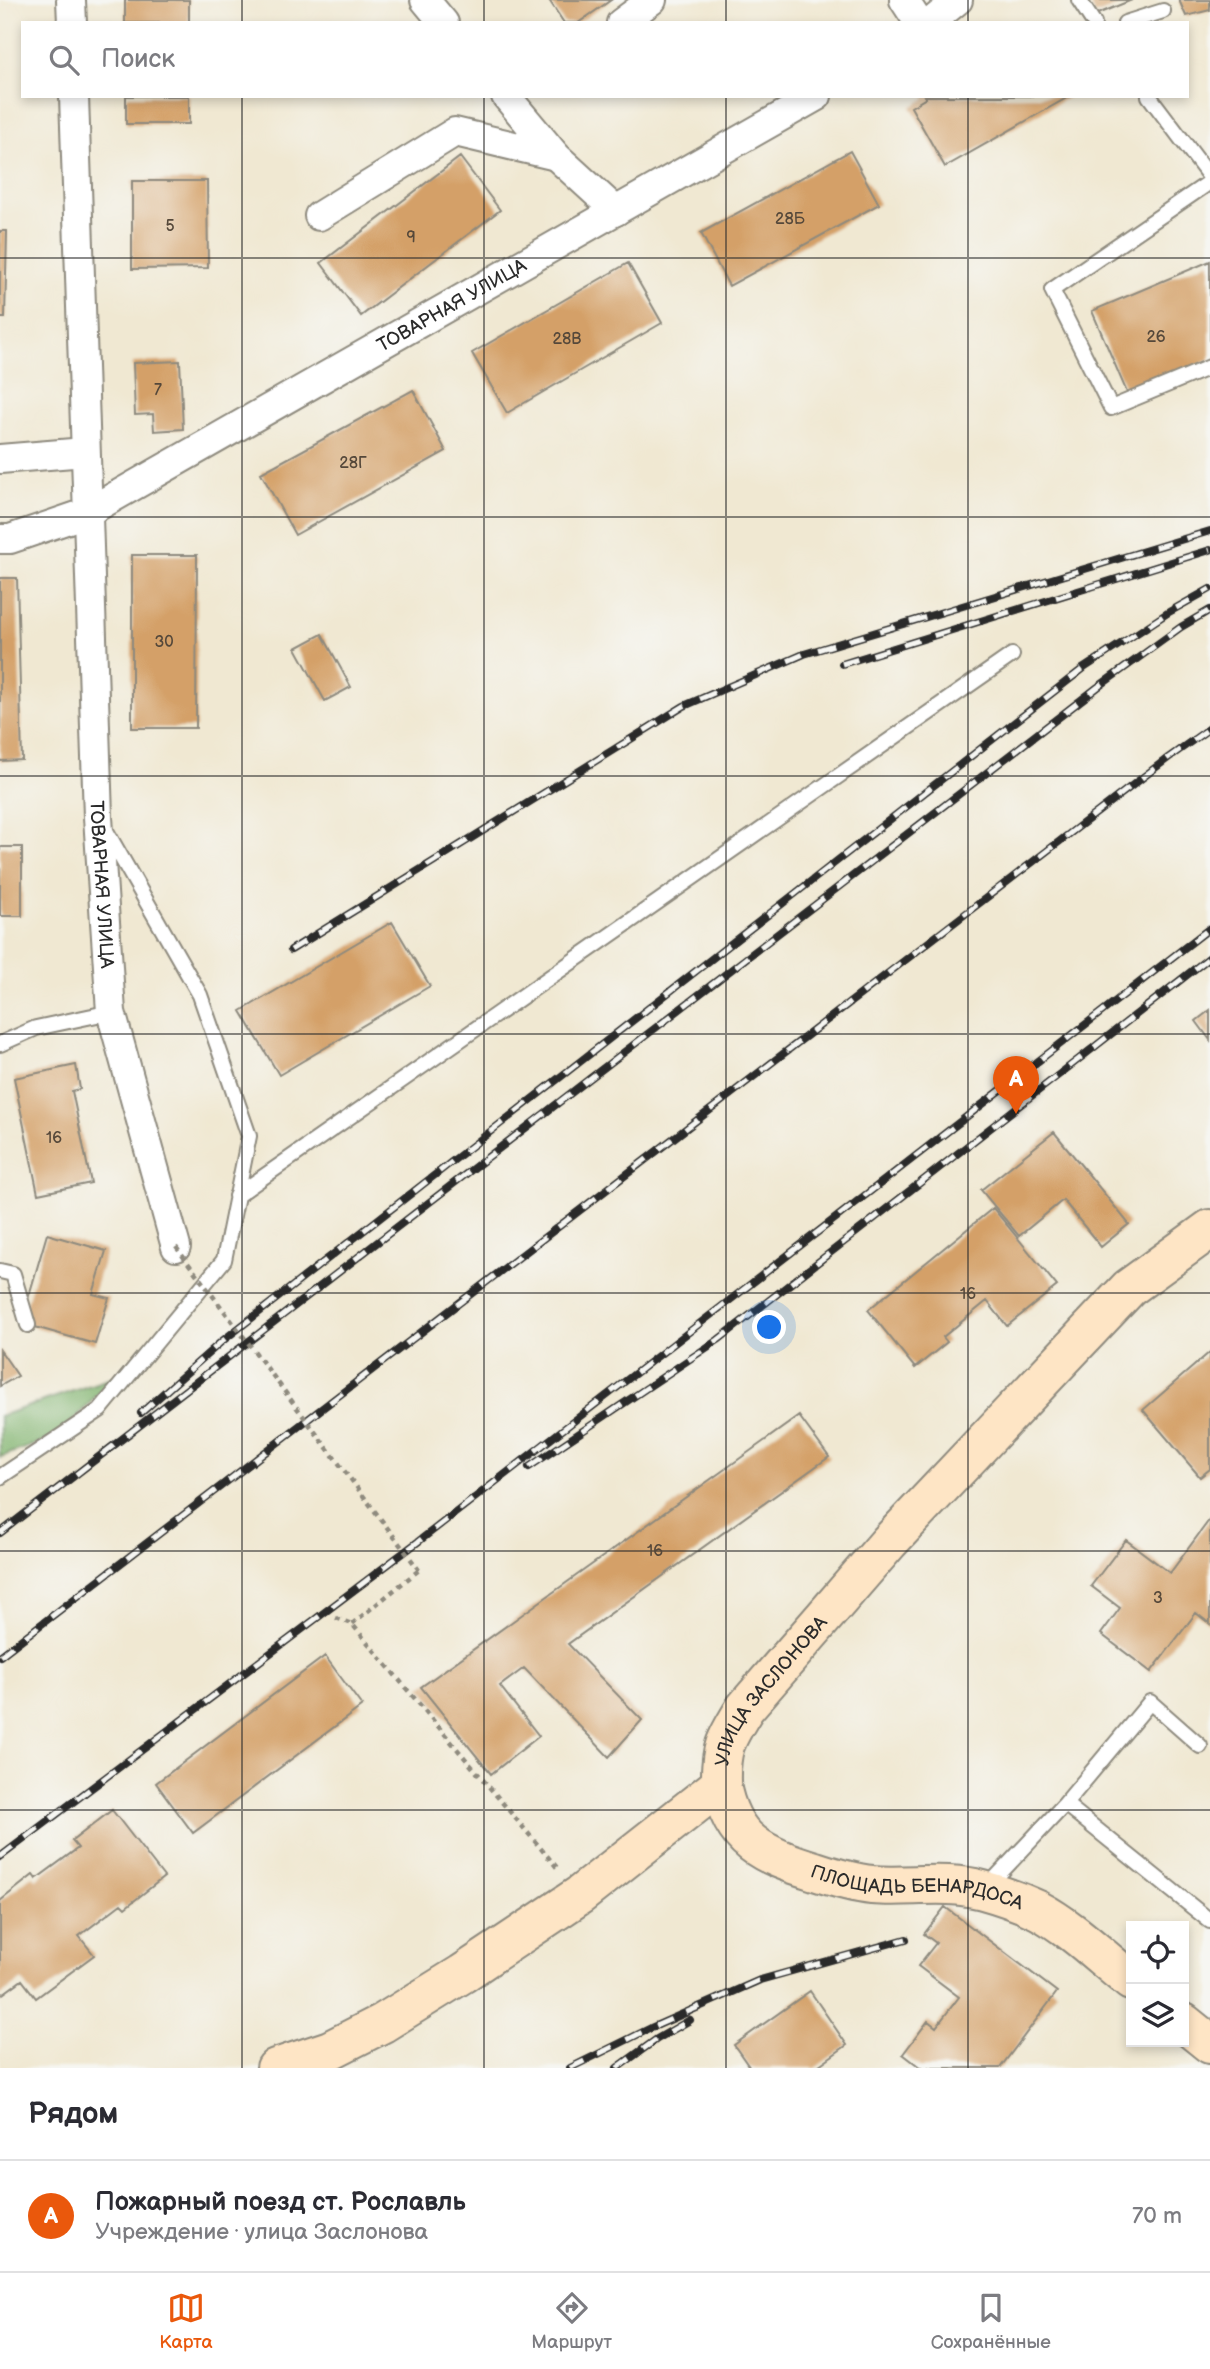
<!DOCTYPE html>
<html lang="ru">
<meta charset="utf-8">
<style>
body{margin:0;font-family:"Balsamiq Sans",sans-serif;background:#f7f7f7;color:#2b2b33}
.controls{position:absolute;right:21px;bottom:21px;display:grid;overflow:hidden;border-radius:0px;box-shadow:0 4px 10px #0003}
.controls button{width:63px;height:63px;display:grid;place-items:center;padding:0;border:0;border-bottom:2px solid #e1e1e2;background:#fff;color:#2b2b33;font:35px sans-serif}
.you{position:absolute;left:770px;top:1328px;width:24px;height:24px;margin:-18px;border:5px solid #fff;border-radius:50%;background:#1a73e8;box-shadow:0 0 0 10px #1a73e833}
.badge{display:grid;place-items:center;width:46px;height:46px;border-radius:50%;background:#ea580c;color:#fff;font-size:23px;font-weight:700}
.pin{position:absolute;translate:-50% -58px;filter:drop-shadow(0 2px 4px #0008)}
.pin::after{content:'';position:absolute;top:37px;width:24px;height:21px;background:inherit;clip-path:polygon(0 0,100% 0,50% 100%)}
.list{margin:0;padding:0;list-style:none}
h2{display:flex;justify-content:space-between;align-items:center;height:91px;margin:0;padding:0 28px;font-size:30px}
h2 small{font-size:23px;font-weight:400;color:#7c7c81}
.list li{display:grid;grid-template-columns:46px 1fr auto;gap:21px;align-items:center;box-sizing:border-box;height:112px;padding:0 28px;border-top:2px solid #e1e1e2}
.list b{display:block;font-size:26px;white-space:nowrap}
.list p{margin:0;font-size:23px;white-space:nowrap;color:#7c7c81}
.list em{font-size:23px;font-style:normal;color:#7c7c81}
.icon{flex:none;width:38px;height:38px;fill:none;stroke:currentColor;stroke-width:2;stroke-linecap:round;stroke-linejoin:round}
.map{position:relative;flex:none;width:1210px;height:2068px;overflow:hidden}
.search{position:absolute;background:#fff;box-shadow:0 4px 10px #0003;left:21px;right:21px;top:21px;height:77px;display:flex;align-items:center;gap:18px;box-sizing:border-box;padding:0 24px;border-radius:0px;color:#7c7c81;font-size:26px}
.sheet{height:203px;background:#fff}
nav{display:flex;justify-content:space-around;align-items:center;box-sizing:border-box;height:98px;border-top:2px solid #e1e1e2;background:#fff;font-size:19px;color:#7c7c81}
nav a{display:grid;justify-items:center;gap:4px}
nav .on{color:#ea580c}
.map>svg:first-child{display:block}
.forest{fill:#81b46e;stroke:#56704c;stroke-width:2}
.building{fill:#d4a067}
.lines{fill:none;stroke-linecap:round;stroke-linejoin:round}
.lane-casing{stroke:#8e8a7e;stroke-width:18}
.street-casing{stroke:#8e8a7e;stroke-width:32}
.secondary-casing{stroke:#8e8a7e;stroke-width:42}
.path{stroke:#8e8a7e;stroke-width:4.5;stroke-dasharray:5 5;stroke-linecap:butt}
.lane{stroke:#fff;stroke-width:14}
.street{stroke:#fff;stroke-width:28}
.secondary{stroke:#fee5c5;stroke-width:38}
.rail-casing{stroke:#2b2b2b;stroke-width:8}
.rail{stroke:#f6f6f2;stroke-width:5;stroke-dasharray:16;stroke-linecap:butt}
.path-bridge{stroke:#8e8a7e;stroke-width:4.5;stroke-dasharray:5 5;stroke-linecap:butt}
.grid{fill:none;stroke:#2b2b2b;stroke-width:2;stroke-opacity:0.55}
.labels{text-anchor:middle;stroke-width:7;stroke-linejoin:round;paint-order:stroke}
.number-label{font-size:16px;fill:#55483a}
.street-label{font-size:19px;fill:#2b2b2b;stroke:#f6f6f2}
</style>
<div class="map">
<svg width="1210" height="2068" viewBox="0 0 1210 2068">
<rect width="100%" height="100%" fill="#f6f6f2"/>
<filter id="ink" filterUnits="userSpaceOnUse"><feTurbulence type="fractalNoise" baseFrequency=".0143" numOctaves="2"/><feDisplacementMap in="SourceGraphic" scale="14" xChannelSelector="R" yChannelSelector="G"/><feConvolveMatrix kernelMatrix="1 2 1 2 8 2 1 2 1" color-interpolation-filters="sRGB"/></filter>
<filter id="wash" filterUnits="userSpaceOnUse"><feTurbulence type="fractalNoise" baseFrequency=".00686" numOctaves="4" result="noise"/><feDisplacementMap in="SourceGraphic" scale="28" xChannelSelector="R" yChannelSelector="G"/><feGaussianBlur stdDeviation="1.57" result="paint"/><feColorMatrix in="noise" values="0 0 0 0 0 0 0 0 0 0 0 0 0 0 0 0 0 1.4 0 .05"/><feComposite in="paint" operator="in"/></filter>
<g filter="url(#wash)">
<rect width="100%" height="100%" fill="#f0e8d2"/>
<path class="forest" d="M114,1377L59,1436L0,1457V1416Z"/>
<g id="blocks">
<path class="building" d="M125,0H189V23H125Z
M549,0H611L578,23H564Z
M1089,0H1132L1095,15Z
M1179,0H1210V10L1186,16Z
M126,96H189V124H126Z
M925,96H1070L945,167L911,107L926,98Z
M850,151L879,204L729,286L701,233Z
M460,157L500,210L361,316L321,263Z
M132,181H207L208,268L132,269Z
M0,231H7L5,318H0Z
M1210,261V360L1128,395L1092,311Z
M628,263L662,323L507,413L472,353Z
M180,361L183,429L154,431L153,414L135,415L133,363Z
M413,390L446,451L295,535L261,473Z
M132,555H197L196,728H132Z
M0,578H17L22,760L0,761Z
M322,634L351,687L325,701L296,648Z
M0,847H22V916H0Z
M392,922L430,986L279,1075L241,1011Z
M1210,1010V1040L1196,1021Z
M76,1065L80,1089L72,1091L91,1183L38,1194L14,1078Z
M1054,1132L1129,1224L1101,1247L1063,1200L1019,1236L981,1190Z
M993,1208L1057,1286L1007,1326L987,1301L943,1337L947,1342L915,1368L868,1310Z
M47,1234L106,1251L93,1294L109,1298L95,1344L21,1323Z
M0,1350L18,1376L0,1386Z
M1210,1352V1469L1200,1477L1143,1410Z
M799,1416L829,1457L568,1644L642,1720L609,1757L524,1668L500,1686L539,1736L491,1774L421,1687Z
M1210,1519V1624L1196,1613L1151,1672L1101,1634L1120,1608L1091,1586L1126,1540L1170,1573Z
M325,1656L362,1706L193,1833L156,1783Z
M112,1810L164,1877L125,1908L121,1904L79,1936L94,1955L36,1998L22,1980L0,1996V1901L33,1875L36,1879L78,1848L72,1841Z
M945,1907L1057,1992L1000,2068H921L903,2054L928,2021L936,2027L959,1997L918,1966L936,1943L924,1934Z
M810,1991L847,2045L815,2068H750L734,2045Z"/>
</g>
</g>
<g filter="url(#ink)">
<use href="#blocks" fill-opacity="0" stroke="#8e8a7e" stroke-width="2"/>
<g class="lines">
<g class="lane-casing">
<path id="lane" d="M1079,0L1094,23
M1125,23L1163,11
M1149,96L1210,177
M1210,182L1052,290L1111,408L1210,367
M0,1044L36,1028L111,1012
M236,1196L1012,655
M0,1271L13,1274L28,1325
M0,1477L100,1410L224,1260L249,1136L200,995L105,829
M1065,1804L1150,1702L1200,1746
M987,1887L1065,1804L1210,1921"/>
</g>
<g class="street-casing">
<g id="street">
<path d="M71,0L72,23"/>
<path d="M425,0L444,23"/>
<path d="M904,0L919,23"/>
<path d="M621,23L652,0"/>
<path d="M930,23L958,0"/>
<path id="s1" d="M74,96L98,817L111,1012L176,1247"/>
<path d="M506,96L556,156L616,211"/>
<path d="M319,216L455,132L556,156"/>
<path d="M0,459L85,452"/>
<path id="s2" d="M0,539H10L86,513L817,96"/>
</g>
</g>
<g class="secondary-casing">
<g id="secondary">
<path id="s3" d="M721,1784C731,1842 763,1855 815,1871C833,1877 853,1883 872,1885C910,1888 946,1880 983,1890C1001,1895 1021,1902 1038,1910C1072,1928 1102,1958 1131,1981"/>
<path d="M1184,2023L1210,2044"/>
<path id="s4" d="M276,2068L330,2050L383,2023L462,1974L580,1895L721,1784C720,1747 726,1739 745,1708L889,1542L1129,1288L1210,1229"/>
</g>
</g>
<path class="path" d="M336,1618L352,1624L559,1870
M352,1624L419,1570"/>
<use href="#lane" class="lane"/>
<use href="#street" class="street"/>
<use href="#secondary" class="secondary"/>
<g class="rail-casing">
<path id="rail" d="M842,664L1210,550
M291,950L684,706L804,654L1210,531
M141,1413L221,1342L1084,668L1169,612L1210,589
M529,1467L718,1340L1210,957
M0,1533L1098,687L1181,627L1210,610
M0,1656L1168,758L1210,728
M0,1857L419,1541L1210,928
M570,2068L651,2028L760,1980L906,1939
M617,2068L657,2039L690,2020"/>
</g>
<use href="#rail" class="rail"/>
<path class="path-bridge" d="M176,1247L419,1570"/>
</g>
</g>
<path class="grid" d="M242,0V23M484,0V23M726,0V23M968,0V23M242,96V2068M484,96V2068M726,96V2068M968,96V2068M0,258H1210M0,517H1210M0,776H1210M0,1034H1210M0,1293H1210M0,1551H1210M0,1810H1210"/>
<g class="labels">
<g class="number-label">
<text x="790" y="224">28Б</text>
<text x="170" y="231">5</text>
<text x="411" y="242">9</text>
<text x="1156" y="342">26</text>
<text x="567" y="344">28В</text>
<text x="158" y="395">7</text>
<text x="353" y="468">28Г</text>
<text x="164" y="647">30</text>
<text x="54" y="1143">16</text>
<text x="968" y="1299">16</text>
<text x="655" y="1556">16</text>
<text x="1158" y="1603">3</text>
</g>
<g class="street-label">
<text dy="7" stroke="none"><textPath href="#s2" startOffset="511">ТОВАРНАЯ УЛИЦА</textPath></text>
<text dy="7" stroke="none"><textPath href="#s1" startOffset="789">ТОВАРНАЯ УЛИЦА</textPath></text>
<text dy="7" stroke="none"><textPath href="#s4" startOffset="640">УЛИЦА ЗАСЛОНОВА</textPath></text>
<text dy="7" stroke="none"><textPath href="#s3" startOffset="242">ПЛОЩАДЬ БЕНАРДОСА</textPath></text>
</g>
</g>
</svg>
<div class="controls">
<button><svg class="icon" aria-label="locate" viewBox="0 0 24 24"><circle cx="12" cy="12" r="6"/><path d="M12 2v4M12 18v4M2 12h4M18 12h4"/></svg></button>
<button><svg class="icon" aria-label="layers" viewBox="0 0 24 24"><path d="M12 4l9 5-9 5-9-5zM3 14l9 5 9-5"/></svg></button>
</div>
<div class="you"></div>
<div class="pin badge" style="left:1016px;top:1114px">A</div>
<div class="search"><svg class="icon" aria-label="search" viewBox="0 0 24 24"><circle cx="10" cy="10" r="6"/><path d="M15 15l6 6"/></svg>Поиск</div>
</div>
<section class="sheet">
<h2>Рядом<small></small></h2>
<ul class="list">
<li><span class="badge">A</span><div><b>Пожарный поезд ст. Рославль</b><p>Учреждение · улица Заслонова</p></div><em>70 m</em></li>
</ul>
</section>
<nav>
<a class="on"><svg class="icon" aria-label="map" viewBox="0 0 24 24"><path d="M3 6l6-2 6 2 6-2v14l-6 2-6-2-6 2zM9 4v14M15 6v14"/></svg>Карта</a>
<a><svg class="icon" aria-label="directions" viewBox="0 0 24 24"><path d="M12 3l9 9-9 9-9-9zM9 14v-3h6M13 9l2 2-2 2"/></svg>Маршрут</a>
<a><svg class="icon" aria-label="saved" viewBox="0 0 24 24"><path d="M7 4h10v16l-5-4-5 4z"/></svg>Сохранённые</a>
</nav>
